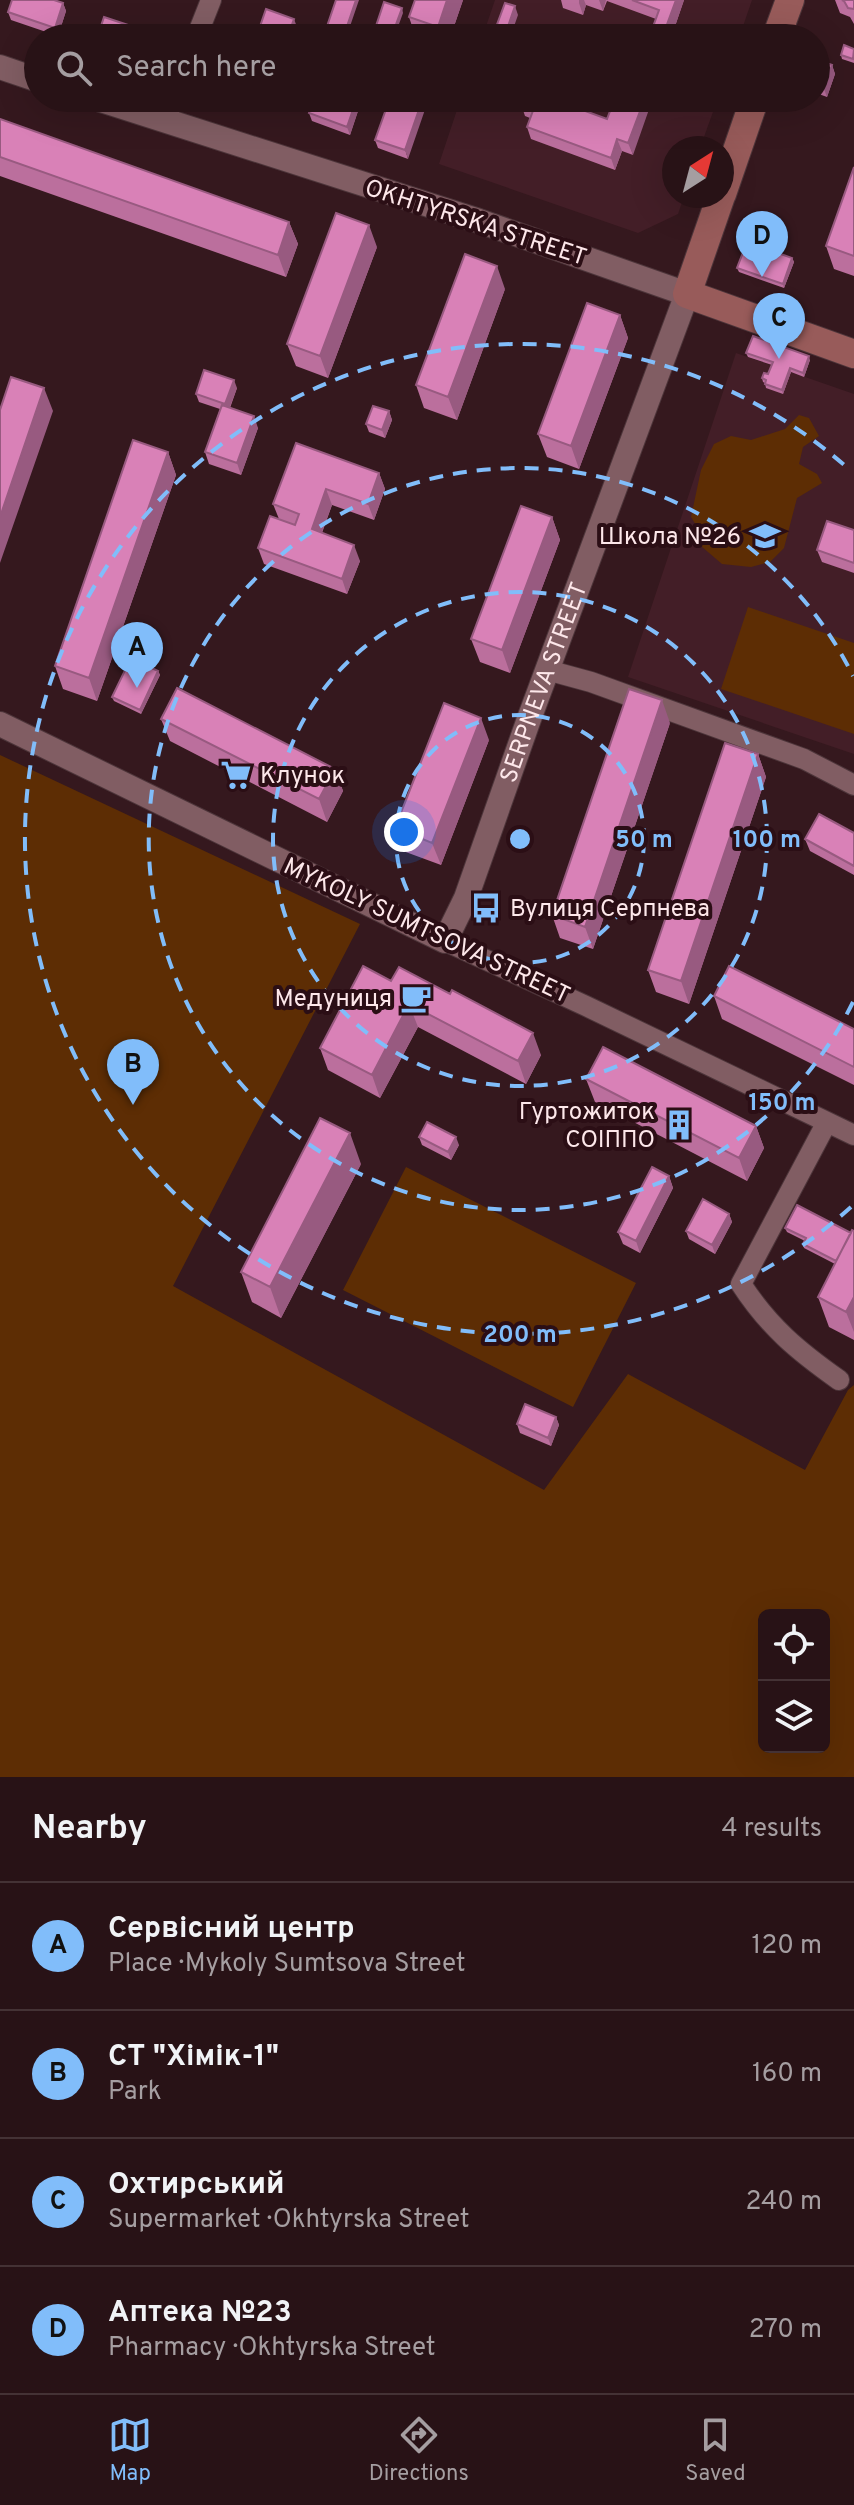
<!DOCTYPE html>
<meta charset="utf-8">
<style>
body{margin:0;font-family:Overpass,sans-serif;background:#301b1f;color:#f1f3f6}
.controls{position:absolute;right:24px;bottom:24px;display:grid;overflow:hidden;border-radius:12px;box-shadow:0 8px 32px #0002}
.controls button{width:72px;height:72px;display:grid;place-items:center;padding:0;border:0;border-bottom:2px solid #443235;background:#281216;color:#f1f3f6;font:40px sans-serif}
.compass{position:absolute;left:662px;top:136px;width:72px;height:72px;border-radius:50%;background:#281216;box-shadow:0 8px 32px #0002;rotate:36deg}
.you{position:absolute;left:404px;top:832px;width:28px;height:28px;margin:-20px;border:6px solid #fff;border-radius:50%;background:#1a73e8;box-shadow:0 0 0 12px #1a73e833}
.badge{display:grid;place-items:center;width:52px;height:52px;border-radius:50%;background:#81bdfa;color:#111;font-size:26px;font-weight:700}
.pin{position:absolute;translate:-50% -66px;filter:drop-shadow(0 2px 4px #0008)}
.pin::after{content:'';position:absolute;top:42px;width:28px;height:24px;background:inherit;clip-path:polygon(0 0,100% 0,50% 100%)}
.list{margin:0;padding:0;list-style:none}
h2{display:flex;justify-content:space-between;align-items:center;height:104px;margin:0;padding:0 32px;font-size:34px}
h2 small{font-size:26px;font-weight:400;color:#a59ea1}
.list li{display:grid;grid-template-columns:52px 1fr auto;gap:24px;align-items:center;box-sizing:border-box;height:128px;padding:0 32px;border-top:2px solid #443235}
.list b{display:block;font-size:30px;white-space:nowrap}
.list p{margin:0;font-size:26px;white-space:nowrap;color:#a59ea1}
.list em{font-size:26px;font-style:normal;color:#a59ea1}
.icon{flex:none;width:44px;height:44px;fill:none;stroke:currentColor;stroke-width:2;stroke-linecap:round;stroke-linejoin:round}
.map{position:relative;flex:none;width:854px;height:1777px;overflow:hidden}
.search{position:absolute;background:#281216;box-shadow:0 8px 32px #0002;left:24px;right:24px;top:24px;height:88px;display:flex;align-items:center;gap:20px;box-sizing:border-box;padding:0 28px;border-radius:44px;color:#a59ea1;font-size:30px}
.sheet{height:616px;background:#281216}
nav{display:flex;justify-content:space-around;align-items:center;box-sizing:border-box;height:112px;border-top:2px solid #443235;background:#281216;font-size:22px;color:#a59ea1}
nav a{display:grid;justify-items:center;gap:4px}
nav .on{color:#81bdfa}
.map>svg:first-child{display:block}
.built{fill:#431e27}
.green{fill:#5d2d04;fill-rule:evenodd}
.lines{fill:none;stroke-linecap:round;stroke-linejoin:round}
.minor-casing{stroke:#4d353a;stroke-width:22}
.tertiary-casing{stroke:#4d353a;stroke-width:26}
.secondary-casing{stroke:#4d353a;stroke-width:30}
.minor{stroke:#815d63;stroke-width:20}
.tertiary{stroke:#815d63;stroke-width:24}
.secondary{stroke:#985b5a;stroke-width:28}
.wall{fill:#bb6f9d}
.shaded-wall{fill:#985a80}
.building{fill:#d981b7;stroke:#985a80;stroke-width:2}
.ring{fill:none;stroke:#81bdfa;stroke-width:4;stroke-dasharray:14 10}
.labels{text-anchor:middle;stroke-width:8;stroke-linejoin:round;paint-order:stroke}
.street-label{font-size:24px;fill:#fde7ea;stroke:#2b0e15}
.poi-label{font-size:24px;fill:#fde7ea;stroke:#2b0e15;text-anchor:end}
.centre{fill:#81bdfa;stroke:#2b0e15;stroke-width:4}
.ring-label{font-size:24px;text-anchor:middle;font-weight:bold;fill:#81bdfa;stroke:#2b0e15;stroke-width:8;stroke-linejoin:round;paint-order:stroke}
</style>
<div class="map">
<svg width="854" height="1777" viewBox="0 0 854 1777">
<rect width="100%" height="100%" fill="#35181e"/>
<path class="built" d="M495,0H752L739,38H482Z
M461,98H718L700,148H674V196H684L678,214L638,233L439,164Z
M736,353L854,394V754L628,677Z"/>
<path class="green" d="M799,415L809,418L819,436L803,447L799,464L817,474L822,483L797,498L784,548L770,562L751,567L722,564L701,546V533L691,517L701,470L714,444L731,436L751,440L785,429Z
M748,607L854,643V734L721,689Z
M0,755L360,924L173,1286L544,1490L628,1374L805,1470L848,1390L854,1385V1777H0ZM824,1615V1747H764V1615Z
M406,1167L636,1283L573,1407L343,1290Z"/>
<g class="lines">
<g class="minor-casing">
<path id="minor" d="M196,38L211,0
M166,121L173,98
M547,670L591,682L804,759L854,785
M445,941L586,1006L854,1135
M827,1122L741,1284C769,1327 798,1351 839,1380"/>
</g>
<g class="tertiary-casing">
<g id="tertiary">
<path d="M0,67L38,80"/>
<path id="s1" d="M0,724L445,941L466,898L529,719L687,294L479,221L95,98"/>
</g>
</g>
<g class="secondary-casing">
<path id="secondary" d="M776,38L790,0
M722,194L755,98
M721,196L687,294L854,354"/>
</g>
<use href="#minor" class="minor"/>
<use href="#tertiary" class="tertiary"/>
<use href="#secondary" class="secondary"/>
</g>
<path class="wall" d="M463,0L450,38H416L409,17Z
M561,0H684L671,38L656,19L607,1L603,11L586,5L583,15L563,8Z
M835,0H854V24L850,17L840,13Z
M63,3L66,11L58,36L11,20L8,12Z
M854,49V63L842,59L841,55Z
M832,65L835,74L827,97L816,93V72Z
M240,98H272L268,108Z
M390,98L408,159L378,148L375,140Z
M615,98L633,155L622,151L615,170L531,139L527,127L530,118L525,116L521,104L563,103L607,119Z
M360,105L350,135L312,121L309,113Z
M0,119L289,222L298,244L286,277L0,176Z
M854,167V276L834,269L826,246Z
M377,247L328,378L296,366L287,344Z
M792,258L794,262L784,288L739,272L737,268Z
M505,289L457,420L424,408L416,385Z
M620,315L628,338L579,469L547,457L538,434Z
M746,353L810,360L804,377L791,372L783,394L766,388L765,383L763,382L762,378L768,374L772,365L748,357Z
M237,388L230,408L258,428L241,475L209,464L205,452L220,409L199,402L196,394Z
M389,411L392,420L385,438L369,432L366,424Z
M168,452L176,475L97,701L63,689L55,666Z
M379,473L385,489L374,520L332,505L322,533L360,561L347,594L264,564L258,548L279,519L273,504Z
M552,517L560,540L510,673L480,662L471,639Z
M854,530V573L822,562L817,550Z
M158,671L160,675L141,714L114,701L112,697Z
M161,719L335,769L343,791L327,822L170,741Z
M670,723L593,949L560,938L552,915Z
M489,740L441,865L403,851L395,828Z
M758,754L766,777L689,1004L656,992L648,970Z
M854,833V875L810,851L805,839Z
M391,981L541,1055L526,1084L418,1027L380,1098L328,1070L320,1048Z
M714,996L854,1029V1085L722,1019Z
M586,1079L756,1126L764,1148L747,1181L595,1102Z
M419,1137L459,1145L451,1160L422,1145Z
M361,1164L281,1318L252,1302L241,1272Z
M669,1176L673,1188L640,1253L623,1244L618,1232Z
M729,1214L732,1222L715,1254L689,1239L686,1231Z
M785,1228L851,1233L854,1231V1340L829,1327L818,1297L835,1264L804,1248L803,1244L805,1241L787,1232Z
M556,1417L559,1425L551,1446L520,1433L517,1424Z"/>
<path class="shaded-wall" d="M356,0H359L346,38H343Z
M447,0H463L450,38H442L438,27Z
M579,0H584L586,5L583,15L579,3Z
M599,0H606L603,11Z
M676,0H684L671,38H662Z
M63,3L66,11L58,36L55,28Z
M515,6L518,15L510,38H504Z
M402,8L403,13L394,38H391Z
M294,19L297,27L293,38H287Z
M832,65L835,74L827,97L824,89Z
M266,98H272L268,108L265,100Z
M357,98L360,105L350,135L347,127Z
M423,98H429L408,159L405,150Z
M556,98H564L559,112L555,100Z
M645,98H653L633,155L628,143Z
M617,139L622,151L615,170L611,158Z
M289,222L298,244L286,277L278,255Z
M369,225L377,247L328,378L320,356Z
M792,258L794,262L784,288L783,284Z
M497,266L505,289L457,420L448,397Z
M620,315L628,338L579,469L571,446Z
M809,356L810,360L804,377L803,373Z
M790,368L791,372L783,394L782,390Z
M234,380L237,388L228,412L225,404Z
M44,388L53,411L0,563V517Z
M389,411L392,420L385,438L382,430Z
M254,416L258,428L241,475L237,463Z
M168,452L176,475L97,701L89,678Z
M379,473L385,489L374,520L368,504Z
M326,489L332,505L317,545L312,529Z
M552,517L560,540L510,673L502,650Z
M354,545L360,561L347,594L342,579Z
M158,671L160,675L141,714L140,710Z
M662,700L670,723L593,949L585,927Z
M481,718L489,740L441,865L432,843Z
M758,754L766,777L689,1004L681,981Z
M335,769L343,791L327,822L319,799Z
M409,1004L418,1027L380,1098L372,1075Z
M533,1033L541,1055L526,1084L518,1061Z
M756,1126L764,1148L747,1181L739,1158Z
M350,1133L361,1164L281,1318L270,1287Z
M456,1137L459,1145L451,1160L448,1152Z
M669,1176L673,1188L640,1253L636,1241Z
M729,1214L732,1222L715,1254L712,1245Z
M854,1297V1332L846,1312Z
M556,1417L559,1425L551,1446L548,1438Z"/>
<path class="building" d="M12,0H54L63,3L55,28L8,12Z
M336,0H356L343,38H323Z
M415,0H447L438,27L409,17Z
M632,0H676L662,38H649L659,10Z
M842,0H854V9L848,8L844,1Z
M384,2L402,8L391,38H372Z
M505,3L515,6L504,38H492Z
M266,9L294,19L287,38H256Z
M104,17L149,32L147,38H97Z
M844,45L854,49L853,59L841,55Z
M820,61L832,65L824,89L816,86V72Z
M314,98H357L347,127L309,113Z
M390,98H423L405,150L375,140Z
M523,98H556L555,100L607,119L615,98H645L628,143L617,139L611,158L527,127L534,108L521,104Z
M0,119L289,222L278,255L0,157Z
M854,167V256L826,246Z
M336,213L369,225L320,356L287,344Z
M747,242L792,258L783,284L737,268Z
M465,254L497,266L448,397L416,385Z
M587,303L620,315L571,446L538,434Z
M753,336L809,356L803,373L790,368L782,390L765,384L766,380L762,378L764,373L768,374L773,362L746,353Z
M204,370L234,380L225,404L196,394Z
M11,377L44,388L0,517V410Z
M222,405L254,416L237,463L205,452Z
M373,406L389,411L382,430L366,424Z
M133,440L168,452L89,678L55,666Z
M296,443L379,473L368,504L326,489L312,529L354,545L342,579L258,548L270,516L295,525L299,514L273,504Z
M521,506L552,517L502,650L471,639Z
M827,521L854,530V563L817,550Z
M131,658L158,671L140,710L112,697Z
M177,688L335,769L319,799L161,719Z
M629,689L662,700L585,927L552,915Z
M444,703L481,718L432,843L395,828Z
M725,743L758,754L681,981L648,970Z
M819,814L854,833V866L805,839Z
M363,966L391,981L399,967L450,994L452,990L533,1033L518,1061L409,1004L372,1075L320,1048Z
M729,966L854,1029V1067L714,996Z
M603,1047L756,1126L739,1158L586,1079Z
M320,1118L350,1133L270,1287L241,1272Z
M427,1122L456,1137L448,1152L419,1137Z
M652,1167L669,1176L636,1241L618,1232Z
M703,1199L729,1214L712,1245L686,1231Z
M797,1205L851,1233L836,1261L803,1244L806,1238L785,1228Z
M852,1230L854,1231V1297L846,1312L818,1297Z
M525,1404L556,1417L548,1438L517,1424Z"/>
<g class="ring">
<circle cx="520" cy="839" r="124"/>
<circle cx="520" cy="839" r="247"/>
<path d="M853 1002A371 371 0 1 1 853 676"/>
<path d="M851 1207A495 495 0 1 1 851 471"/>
</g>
<defs>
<g id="school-bare" transform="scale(2.4)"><path d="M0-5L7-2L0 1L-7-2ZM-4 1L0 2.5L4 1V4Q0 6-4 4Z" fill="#81bdfa" stroke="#2b0e15" stroke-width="2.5" paint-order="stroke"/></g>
<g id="supermarket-bare" transform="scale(2.4)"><path d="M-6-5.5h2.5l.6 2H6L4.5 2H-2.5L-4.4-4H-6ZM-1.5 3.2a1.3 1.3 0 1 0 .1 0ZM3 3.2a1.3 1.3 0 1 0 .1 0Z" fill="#81bdfa" stroke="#2b0e15" stroke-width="2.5" paint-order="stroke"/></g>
<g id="bus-bare" transform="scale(2.4)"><path d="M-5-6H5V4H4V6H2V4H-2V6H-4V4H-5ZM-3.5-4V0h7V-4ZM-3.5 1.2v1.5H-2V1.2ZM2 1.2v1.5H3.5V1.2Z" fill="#81bdfa" stroke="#2b0e15" stroke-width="2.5" paint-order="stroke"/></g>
<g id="cafe-bare" transform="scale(2.4)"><path d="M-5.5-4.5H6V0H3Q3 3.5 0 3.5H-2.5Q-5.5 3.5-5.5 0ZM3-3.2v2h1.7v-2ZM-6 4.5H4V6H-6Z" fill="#81bdfa" stroke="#2b0e15" stroke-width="2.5" paint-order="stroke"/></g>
<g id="building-bare" transform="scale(2.4)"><path d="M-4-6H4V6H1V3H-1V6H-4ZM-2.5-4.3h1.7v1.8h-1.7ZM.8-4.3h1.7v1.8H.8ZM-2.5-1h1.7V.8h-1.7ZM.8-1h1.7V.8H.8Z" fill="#81bdfa" stroke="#2b0e15" stroke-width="2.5" paint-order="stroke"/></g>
</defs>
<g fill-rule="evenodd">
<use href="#school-bare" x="765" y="536"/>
<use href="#supermarket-bare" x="236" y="775"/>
<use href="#bus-bare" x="486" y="908"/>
<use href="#cafe-bare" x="416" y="998"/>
<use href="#building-bare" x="679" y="1125"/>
</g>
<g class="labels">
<g class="street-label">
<text transform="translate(476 222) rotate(18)" y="8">OKHTYRSKA STREET</text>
<text dy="8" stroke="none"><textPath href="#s1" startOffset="772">SERPNEVA STREET</textPath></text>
<text transform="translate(427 930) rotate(25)" y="8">MYKOLY SUMTSOVA STREET</text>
</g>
<g class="poi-label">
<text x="741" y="544">Школа №26</text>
<text x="260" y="783" text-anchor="start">Клунок</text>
<text x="510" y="916" text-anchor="start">Вулиця Серпнева</text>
<text x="392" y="1006">Медуниця</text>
<text x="655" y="1119">Гуртожиток<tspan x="655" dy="28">СОІППО</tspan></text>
</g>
</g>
<circle cx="520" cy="839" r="12" class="centre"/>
<g class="ring-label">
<text x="644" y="847">50 m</text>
<text x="767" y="847">100 m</text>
<text x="782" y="1110">150 m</text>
<text x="520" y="1342">200 m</text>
</g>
</svg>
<div class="controls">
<button><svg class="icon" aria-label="locate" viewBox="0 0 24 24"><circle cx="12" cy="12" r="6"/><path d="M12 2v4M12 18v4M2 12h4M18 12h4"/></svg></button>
<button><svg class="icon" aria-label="layers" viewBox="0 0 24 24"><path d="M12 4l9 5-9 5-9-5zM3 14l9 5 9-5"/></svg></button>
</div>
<svg class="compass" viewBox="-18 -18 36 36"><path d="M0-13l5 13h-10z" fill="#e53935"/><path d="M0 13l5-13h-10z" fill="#a59ea1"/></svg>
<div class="you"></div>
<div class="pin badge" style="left:137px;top:688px">A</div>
<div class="pin badge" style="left:133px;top:1105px">B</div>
<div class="pin badge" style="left:779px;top:359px">C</div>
<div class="pin badge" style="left:762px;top:277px">D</div>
<div class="search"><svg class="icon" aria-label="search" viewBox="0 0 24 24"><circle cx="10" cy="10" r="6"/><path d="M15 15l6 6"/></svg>Search here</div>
</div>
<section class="sheet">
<h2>Nearby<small>4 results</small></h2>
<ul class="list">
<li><span class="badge">A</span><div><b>Сервісний центр</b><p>Place · Mykoly Sumtsova Street</p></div><em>120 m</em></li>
<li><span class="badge">B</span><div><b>СТ &quot;Хімік-1&quot;</b><p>Park</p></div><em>160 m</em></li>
<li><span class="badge">C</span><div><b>Охтирський</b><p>Supermarket · Okhtyrska Street</p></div><em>240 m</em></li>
<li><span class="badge">D</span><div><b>Аптека №23</b><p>Pharmacy · Okhtyrska Street</p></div><em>270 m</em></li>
</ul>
</section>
<nav>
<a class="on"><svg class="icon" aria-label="map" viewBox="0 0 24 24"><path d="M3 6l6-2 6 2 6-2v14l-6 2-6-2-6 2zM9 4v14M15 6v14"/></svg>Map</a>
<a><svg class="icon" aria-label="directions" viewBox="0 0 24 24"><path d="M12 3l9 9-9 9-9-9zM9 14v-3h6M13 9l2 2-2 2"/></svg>Directions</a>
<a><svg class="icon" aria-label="saved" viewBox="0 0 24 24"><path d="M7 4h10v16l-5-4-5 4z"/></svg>Saved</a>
</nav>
